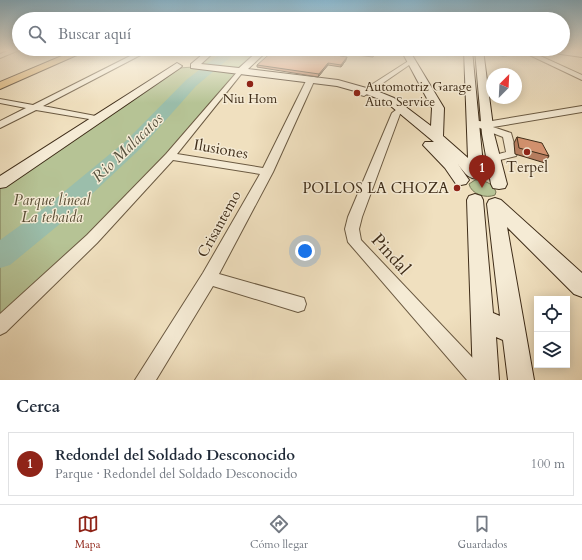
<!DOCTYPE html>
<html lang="es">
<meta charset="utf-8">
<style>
body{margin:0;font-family:Cardo,serif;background:#f6f6f7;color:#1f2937}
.controls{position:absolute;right:12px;bottom:12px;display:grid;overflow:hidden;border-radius:0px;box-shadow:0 2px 10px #0003}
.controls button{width:36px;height:36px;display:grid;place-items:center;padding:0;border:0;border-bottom:1px solid #e0e1e3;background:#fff;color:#1f2937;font:20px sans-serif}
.compass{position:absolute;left:486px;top:68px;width:36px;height:36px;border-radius:50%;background:#fff;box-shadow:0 2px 10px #0003;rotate:24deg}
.you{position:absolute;left:305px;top:251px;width:14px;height:14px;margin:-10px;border:3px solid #fff;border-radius:50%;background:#1a73e8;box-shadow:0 0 0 6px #1a73e833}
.badge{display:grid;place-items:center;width:26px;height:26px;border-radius:50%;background:#8f2418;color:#fff;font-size:13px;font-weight:700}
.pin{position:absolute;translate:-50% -33px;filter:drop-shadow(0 1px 2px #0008)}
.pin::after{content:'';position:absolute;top:21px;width:14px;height:12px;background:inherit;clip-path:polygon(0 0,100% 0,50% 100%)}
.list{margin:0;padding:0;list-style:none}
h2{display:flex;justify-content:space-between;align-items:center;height:52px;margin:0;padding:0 16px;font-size:17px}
h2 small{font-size:13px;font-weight:400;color:#747a83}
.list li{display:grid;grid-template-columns:26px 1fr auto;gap:12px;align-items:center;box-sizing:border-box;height:64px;margin:0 8px 8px;padding:0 8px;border:1px solid #e0e1e3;border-radius:0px}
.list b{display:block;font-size:15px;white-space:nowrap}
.list p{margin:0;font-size:13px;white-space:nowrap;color:#747a83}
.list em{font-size:13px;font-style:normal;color:#747a83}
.icon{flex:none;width:22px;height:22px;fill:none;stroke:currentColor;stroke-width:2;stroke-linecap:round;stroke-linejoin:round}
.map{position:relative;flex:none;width:582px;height:380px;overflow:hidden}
.search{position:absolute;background:#fff;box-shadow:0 2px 10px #0003;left:12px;right:12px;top:12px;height:44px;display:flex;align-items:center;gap:10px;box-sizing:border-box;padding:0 14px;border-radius:22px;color:#747a83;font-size:15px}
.sheet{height:124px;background:#fff}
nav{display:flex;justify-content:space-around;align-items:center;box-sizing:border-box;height:56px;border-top:1px solid #e0e1e3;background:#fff;font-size:11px;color:#747a83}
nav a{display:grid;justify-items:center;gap:2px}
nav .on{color:#8f2418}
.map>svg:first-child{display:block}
.green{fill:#b6c395;stroke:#7a7857}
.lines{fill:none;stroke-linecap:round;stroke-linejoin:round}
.river{fill:#9bbeab;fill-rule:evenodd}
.street-casing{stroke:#6b5a42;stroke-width:2}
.secondary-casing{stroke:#3f2d19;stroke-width:2}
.primary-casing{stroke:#3f2d19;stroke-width:2}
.street{fill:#f5ebd5;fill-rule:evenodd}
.secondary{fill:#f5ebd5;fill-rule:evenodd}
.primary{fill:#e8c080;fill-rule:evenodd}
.wall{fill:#b77e60;stroke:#3f2d19}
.shaded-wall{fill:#95674e;stroke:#3f2d19}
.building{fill:#d59370;stroke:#3f2d19}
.poi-dot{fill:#8f2418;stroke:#f5ebd5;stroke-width:1.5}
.labels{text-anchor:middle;stroke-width:3;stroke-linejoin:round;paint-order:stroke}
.far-poi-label{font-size:13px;fill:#3f2d19;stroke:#f5ebd5;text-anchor:start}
.street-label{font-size:15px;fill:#3f2d19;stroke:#f5ebd5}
.poi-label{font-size:15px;fill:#3f2d19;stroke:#f5ebd5}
.park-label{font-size:15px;font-style:italic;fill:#574b32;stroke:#f5ebd5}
.water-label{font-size:16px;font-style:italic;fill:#56513e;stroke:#f5ebd5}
.near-street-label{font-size:18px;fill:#3f2d19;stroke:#f5ebd5}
</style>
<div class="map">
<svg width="582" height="380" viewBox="0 0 582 380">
<rect width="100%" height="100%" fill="#f0e0bf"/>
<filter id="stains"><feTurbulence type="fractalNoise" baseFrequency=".005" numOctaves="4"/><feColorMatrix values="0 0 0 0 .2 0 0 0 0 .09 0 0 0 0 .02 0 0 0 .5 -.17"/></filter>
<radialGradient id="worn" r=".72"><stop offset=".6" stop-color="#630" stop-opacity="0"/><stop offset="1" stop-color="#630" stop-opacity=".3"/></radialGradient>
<path class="green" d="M205,50H264L240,72L170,156L0,326V183L179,68L193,67L208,54Z
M475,180C484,180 493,183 496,192L495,195C486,199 471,194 469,184Z"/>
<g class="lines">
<path class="river" d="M225,50H239L196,86L141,148L61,223L10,265L0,268V240L43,209L127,140L186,80Z"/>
<g class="street-casing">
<path id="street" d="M10,50H19L0,58V54Z
M142,50H150L43,106L101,117V121L36,110L0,128V121L26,108L0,103V99L33,105Z
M519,50H527L582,75V80Z
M410,60L413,62L412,63L364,96L357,94Z
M240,70L244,72L242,73L177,154L263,168L307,79L314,77L315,79L273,172L219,274L304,298L306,304L304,310L298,312L213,286L156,380H135L203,273L260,174L173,160L97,243L6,332L0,335V314L87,235L166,154L238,71Z
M401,106L405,109L400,114L362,217L359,229L361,240L487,373L490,380H467L348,242L345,229L348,217L392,113Z
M582,106V112L493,127L511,133L517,154L516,156L492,162L487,159L488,157L506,152L503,137L467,123L472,120L486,122Z"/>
</g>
<g class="secondary-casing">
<path id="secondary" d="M201,50H209L212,54L201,64L239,68L259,50H268L248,69L338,80L377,91L394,98L431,126L432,108L401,50H409L444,108L443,136L468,158L464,50H472L483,165V175L480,178C469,181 464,172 457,163L469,180L466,184L461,185L456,184L445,168L423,145L425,142H434L386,102L369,95L337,86L191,68V64L203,54Z
M475,50H483L494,134L507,184L505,188L499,189L493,188L491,184L482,134Z
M543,50L582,51V57L547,52Z
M177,63L182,66L180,68L6,187L0,188V176Z
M475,194L481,196L483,200L493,313L500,316L487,204L489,200L495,198L501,200L582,273V297L574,294L507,227L534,380H508L503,340L496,337L499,380H473L467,200L469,196Z"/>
</g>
<g class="primary-casing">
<path id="primary" d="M76,50H88L0,89V82Z"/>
</g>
<use href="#street" class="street"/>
<use href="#secondary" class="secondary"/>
<use href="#primary" class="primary"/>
</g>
<path class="wall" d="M306,50H357L355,53L345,52L341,56L346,60L341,67L328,65L318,77L257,67V65Z
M359,50H377L373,57L357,55V53Z
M487,50H528L526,54L503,56L487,54Z
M517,137L549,156L545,163L515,154L514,143Z"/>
<path class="shaded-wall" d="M344,50H345V52L339,59L340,56Z
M347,57L346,60L341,67V65Z
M328,63V65L318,77L319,74Z"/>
<path class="building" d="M274,50H344L340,56L347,57L341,65L328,63L319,74L257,65Z
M359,50H376L373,55L357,53Z
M517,137L542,143L549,156L519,148Z"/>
<linearGradient id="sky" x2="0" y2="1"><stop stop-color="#89b8d0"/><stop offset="0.49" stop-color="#f8f1e2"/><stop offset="1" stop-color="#f8f1e2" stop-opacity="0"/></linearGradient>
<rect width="582" height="103" fill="url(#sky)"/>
<g class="poi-dot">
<circle cx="250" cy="84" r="4"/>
<circle cx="357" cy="93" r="4"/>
<circle cx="527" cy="152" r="4"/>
<circle cx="457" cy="188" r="4"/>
</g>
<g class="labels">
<g class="far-poi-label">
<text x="365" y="91">Automotriz Garage<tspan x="365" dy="15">Auto Service</tspan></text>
<text x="250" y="103" text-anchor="middle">Niu Hom</text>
</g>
<g class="street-label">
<text transform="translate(221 149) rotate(10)" y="5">Ilusiones</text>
<text transform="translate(219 224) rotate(-61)" y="5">Crisantemo</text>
</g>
<g class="poi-label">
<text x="527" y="172">Terpel</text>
<text x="449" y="193" text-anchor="end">POLLOS LA CHOZA</text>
</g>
<g class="park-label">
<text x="52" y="205">Parque lineal<tspan x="52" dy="17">La tebaida</tspan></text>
</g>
<g class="water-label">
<text transform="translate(127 147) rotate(-44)" y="6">Rio Malacatos</text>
</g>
<g class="near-street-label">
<text transform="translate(391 254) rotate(48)" y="6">Pindal</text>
</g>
</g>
<rect width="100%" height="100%" filter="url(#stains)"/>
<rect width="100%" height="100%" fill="url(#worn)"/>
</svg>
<div class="controls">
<button><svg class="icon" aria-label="locate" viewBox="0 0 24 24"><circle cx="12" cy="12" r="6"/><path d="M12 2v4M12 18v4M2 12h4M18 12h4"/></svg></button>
<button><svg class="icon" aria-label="layers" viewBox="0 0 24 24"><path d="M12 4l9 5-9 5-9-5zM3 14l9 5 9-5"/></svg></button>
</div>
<svg class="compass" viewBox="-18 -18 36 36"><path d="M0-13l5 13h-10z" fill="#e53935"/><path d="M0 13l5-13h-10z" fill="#747a83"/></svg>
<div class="you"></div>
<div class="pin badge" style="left:482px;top:188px">1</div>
<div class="search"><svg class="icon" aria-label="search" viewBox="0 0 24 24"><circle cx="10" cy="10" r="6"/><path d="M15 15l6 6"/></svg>Buscar aquí</div>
</div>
<section class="sheet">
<h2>Cerca<small></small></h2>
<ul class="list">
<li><span class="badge">1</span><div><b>Redondel del Soldado Desconocido</b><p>Parque · Redondel del Soldado Desconocido</p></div><em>100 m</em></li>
</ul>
</section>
<nav>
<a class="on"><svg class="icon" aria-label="map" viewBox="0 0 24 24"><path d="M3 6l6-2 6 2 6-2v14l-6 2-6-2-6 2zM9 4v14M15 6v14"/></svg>Mapa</a>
<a><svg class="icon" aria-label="directions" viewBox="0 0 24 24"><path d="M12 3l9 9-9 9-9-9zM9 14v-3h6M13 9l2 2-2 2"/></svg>Cómo llegar</a>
<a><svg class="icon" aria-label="saved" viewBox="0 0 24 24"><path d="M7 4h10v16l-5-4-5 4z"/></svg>Guardados</a>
</nav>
